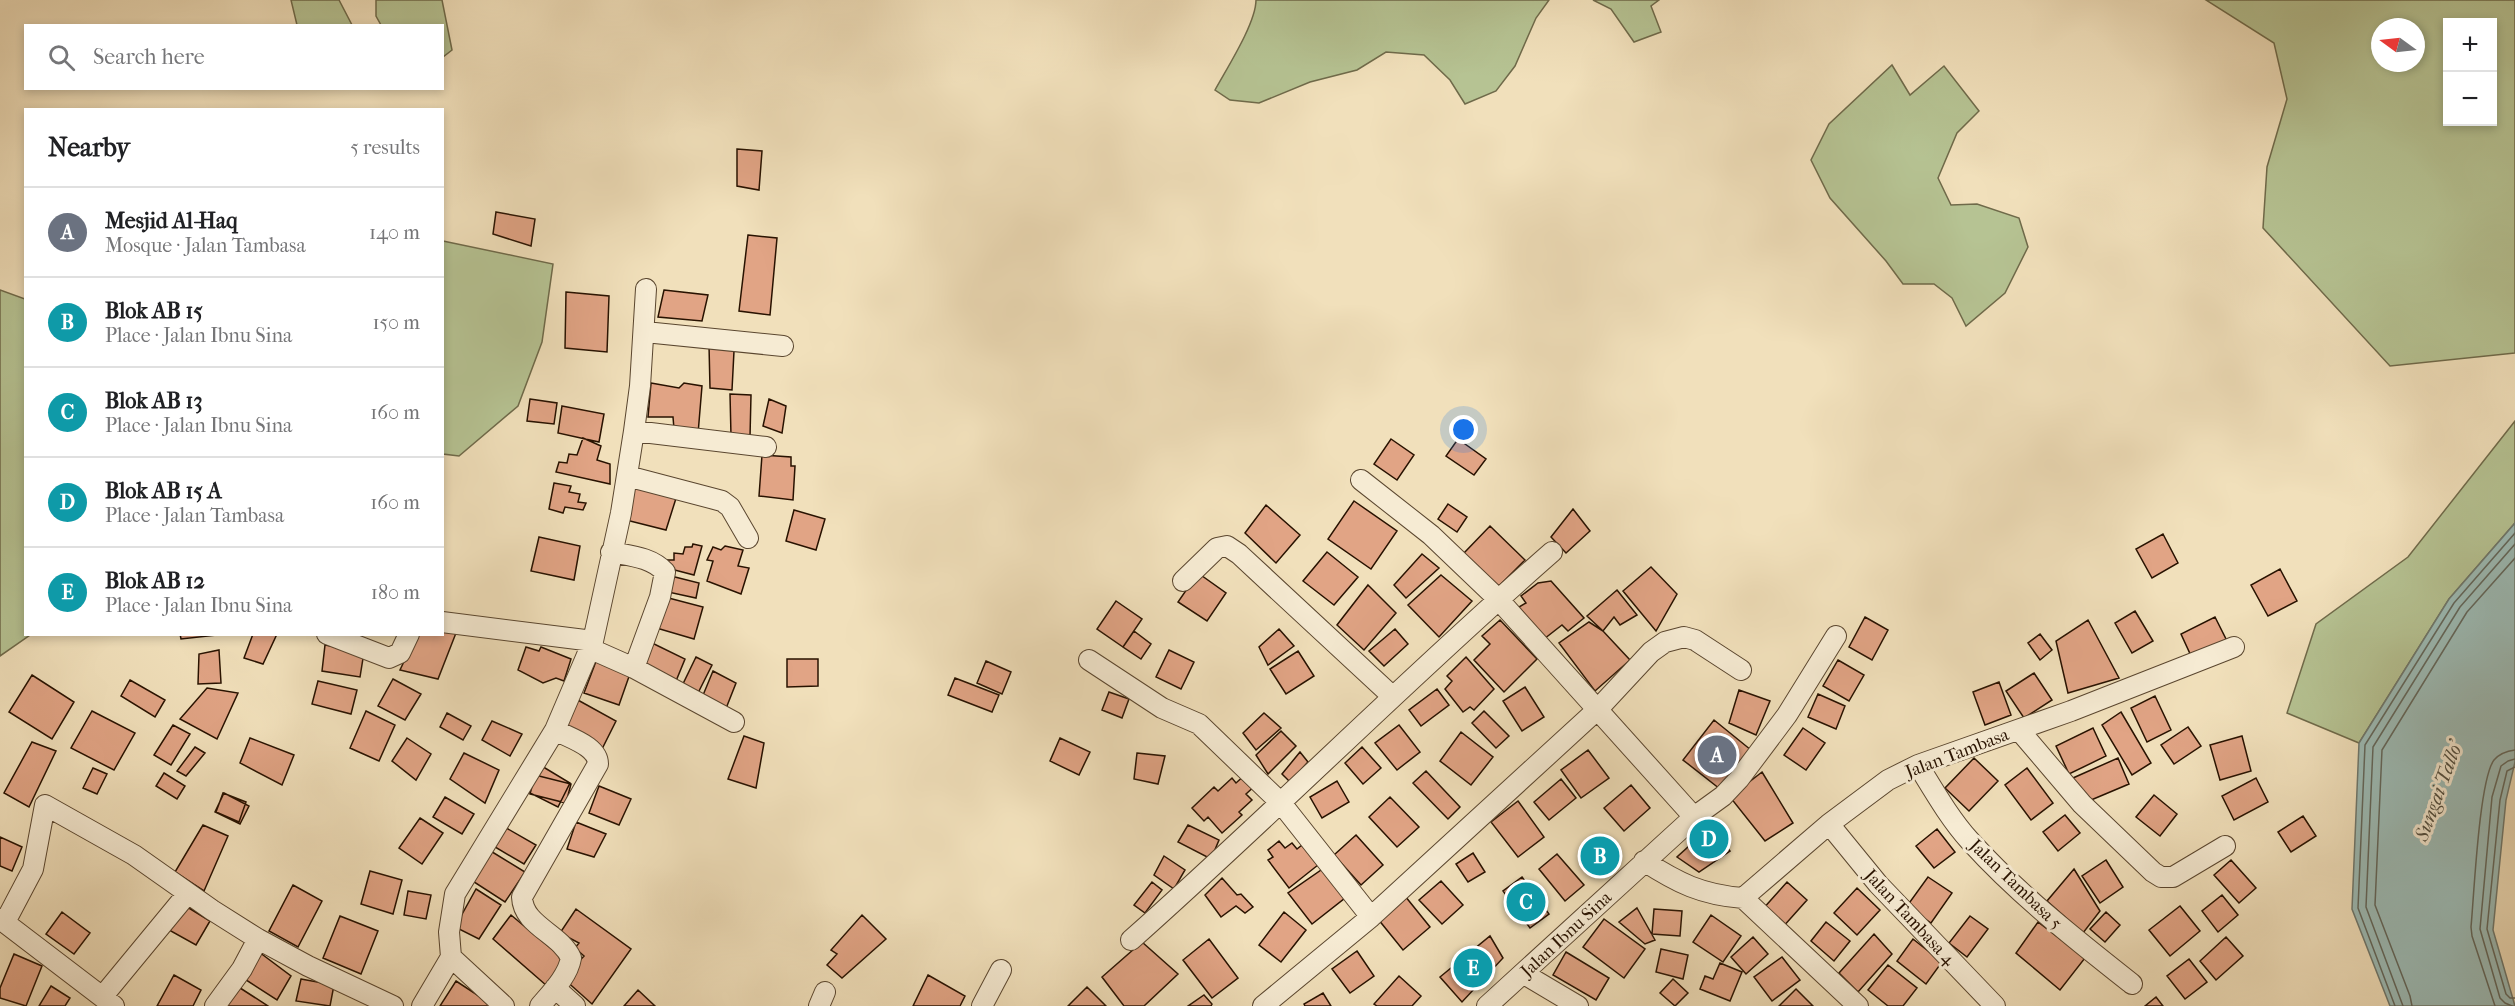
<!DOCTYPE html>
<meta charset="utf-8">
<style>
body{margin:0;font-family:"IM FELL French Canon",serif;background:#f2f2f2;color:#202124}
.controls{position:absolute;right:18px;top:18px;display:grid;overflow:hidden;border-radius:0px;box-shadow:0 3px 9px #0003}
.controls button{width:54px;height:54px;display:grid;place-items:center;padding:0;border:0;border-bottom:2px solid #e0e0e0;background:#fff;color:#202124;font:30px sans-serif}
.compass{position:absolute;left:2371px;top:18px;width:54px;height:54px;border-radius:50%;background:#fff;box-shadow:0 3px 9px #0003;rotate:285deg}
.you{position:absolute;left:1464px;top:430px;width:21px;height:21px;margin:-15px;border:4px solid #fff;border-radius:50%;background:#1a73e8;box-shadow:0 0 0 9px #1a73e833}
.badge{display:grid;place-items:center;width:39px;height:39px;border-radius:50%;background:#0f766e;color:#fff;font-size:20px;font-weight:700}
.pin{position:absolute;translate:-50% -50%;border:3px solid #fff;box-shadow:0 2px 6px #0006}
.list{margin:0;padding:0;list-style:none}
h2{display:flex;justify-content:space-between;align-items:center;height:78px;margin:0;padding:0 24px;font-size:26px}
h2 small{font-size:20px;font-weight:400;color:#757577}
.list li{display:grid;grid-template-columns:39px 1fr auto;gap:18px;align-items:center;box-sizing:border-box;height:90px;padding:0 24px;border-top:2px solid #e0e0e0}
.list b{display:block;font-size:22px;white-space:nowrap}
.list p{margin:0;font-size:20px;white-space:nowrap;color:#757577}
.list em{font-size:20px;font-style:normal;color:#757577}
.icon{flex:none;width:33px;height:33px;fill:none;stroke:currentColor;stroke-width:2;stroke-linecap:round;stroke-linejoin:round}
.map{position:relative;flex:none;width:2515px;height:1006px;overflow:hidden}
.search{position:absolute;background:#fff;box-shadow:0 3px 9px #0003;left:24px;top:24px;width:420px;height:66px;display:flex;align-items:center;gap:15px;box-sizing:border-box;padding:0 21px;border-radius:0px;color:#757577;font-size:22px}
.panel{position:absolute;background:#fff;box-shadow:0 3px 9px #0003;left:24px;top:108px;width:420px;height:528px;border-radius:0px}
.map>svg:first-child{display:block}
.green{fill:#b6c393;stroke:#6f6a4a;stroke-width:1.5;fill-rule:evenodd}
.water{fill:#9cbcb7;stroke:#6e786e;stroke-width:1.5}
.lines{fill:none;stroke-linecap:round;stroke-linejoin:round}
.shore{stroke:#62675c;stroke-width:1.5}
.building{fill:#e1a485;stroke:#281200;stroke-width:1.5}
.street-casing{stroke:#5a462f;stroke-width:22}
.street{stroke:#f6ebd3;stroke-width:20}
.labels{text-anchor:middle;stroke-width:6;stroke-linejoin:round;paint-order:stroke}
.street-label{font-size:18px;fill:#281200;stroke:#f6ebd3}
.water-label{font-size:20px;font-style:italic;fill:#514e40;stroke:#f6ebd3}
</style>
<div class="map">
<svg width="2515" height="1006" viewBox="0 0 2515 1006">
<rect width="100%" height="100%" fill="#f1e0bb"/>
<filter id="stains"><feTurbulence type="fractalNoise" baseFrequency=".00333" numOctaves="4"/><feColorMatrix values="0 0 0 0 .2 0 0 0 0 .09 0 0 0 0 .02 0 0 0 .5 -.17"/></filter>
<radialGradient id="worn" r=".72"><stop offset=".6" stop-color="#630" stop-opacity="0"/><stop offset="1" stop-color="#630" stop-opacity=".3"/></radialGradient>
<path class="green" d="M291,0H339L352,25H297Z
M376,0H442L452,50L443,57L442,26L381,25L376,16Z
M1256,0H1549L1536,18L1515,66L1496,91L1465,104L1450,80L1424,55L1386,52L1357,70L1310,82L1259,103L1230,100L1215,90C1227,68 1256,23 1256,0Z
M1593,0H1659L1651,6L1661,32L1634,42L1611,9Z
M2206,0H2515V353L2390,366L2263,228L2267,167L2287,99L2274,43ZM2448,22H2492V122H2448ZM2380,27H2416V63H2380Z
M1892,65L1910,95L1944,66L1979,111L1957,133L1938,178L1951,205L1977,204L2019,218L2028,247L2005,293L1966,326L1952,298L1934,284H1903L1886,261L1830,198L1811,160L1829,124Z
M443,241L553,264L542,342L518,406L459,456L443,454Z
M0,290L25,299L26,634L30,635L0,656Z
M2515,421V523L2449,599L2359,743L2287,713L2316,624L2408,557Z"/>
<path class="water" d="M2515,523V762L2506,800L2493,930L2515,1006H2390L2352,909L2359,743L2449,599Z"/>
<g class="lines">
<path class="shore" d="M2515,767L2507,771L2500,800L2487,929L2506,994L2510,998H2515
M2395,1006L2358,908L2365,745L2454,603L2515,533
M2403,1006L2366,907L2373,747L2460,607L2515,544
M2412,1006L2410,996L2375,905L2382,750L2467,612L2515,558
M2495,1006L2472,936L2471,927C2474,896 2479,780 2494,760C2500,753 2507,751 2515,750
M2512,1006L2505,1003L2500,998L2480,929L2492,797L2501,766L2508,761L2515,759"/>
</g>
<path class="building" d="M737,149L762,151L759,190L737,186Z
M496,212L535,219L531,246L493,234Z
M748,235L777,238L770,315L739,311Z
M664,290L708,295L702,321L658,317Z
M566,292L609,296L607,352L565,348Z
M709,345L734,351L732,390L710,388Z
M651,383L679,388L684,383L702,386L698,434L674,429L673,417H648Z
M730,394L751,395L750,437L731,436Z
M530,399L557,403L554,424L527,421Z
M769,399L786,406L782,433L763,426Z
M562,406L604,414L599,442L558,433Z
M583,438L601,446L597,460L610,464V484L556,472L559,462L567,463L569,454L577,455Z
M1391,439L1414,455L1397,480L1374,464Z
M1458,439L1486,459L1474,475L1446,456Z
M762,455L791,457V466H795L793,500L759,496Z
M633,480L678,492L666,530L622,519Z
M554,483L571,486L569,492L580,494L578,502L586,503L583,510L565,507L563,513L549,509Z
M1354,501L1397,531L1371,569L1328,539Z
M1448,504L1467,517L1457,532L1438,519Z
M1266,505L1300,535L1276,563L1245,533Z
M1573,509L1590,531L1566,553L1551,537Z
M794,510L825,519L816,550L786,541Z
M1490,526L1525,560L1498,587L1464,553Z
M2163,534L2178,563L2152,578L2136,549Z
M539,537L580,546L574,580L531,571Z
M693,544L702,546L694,575L663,567L664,560H674V553L683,554L685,547H692Z
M725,546L743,550L738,566L749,568L741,594L707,581L713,561L707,560L713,547L721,550Z
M1327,552L1358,577L1334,605L1303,581Z
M1422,554L1439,568L1406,598L1394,585Z
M1651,567L1677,594L1656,631L1623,591Z
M2280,569L2297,601L2268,616L2251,585Z
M1198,573L1226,593L1207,621L1178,602Z
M1441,575L1472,601L1439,637L1408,605Z
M671,576L699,583L696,598L668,592Z
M1551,581L1584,618L1568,631L1562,625L1544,639L1519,607L1526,603L1521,596L1538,583Z
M1368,585L1396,613L1364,650L1337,625Z
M1617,590L1637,615L1620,625L1614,617L1603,631L1587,616Z
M661,596L703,607L694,639L653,627Z
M1116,601L1142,619L1123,647L1097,629Z
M2135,611L2153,641L2132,653L2115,623Z
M1865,617L1888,630L1872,660L1849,647Z
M2215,617L2227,641L2192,658L2181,634Z
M1500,620L1537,659L1504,692L1474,660L1490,644L1482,636Z
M2088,620L2119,678L2068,693L2056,641Z
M1589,622L1603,631L1630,660L1595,691L1559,643Z
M1279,629L1294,646L1268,665L1259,647Z
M1395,629L1408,644L1384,666L1369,651Z
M1134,631L1151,644L1141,659L1123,647Z
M442,632L456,633L438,679L400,670L417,634H442Z
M180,634H226L181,639Z
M253,634H277L263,664L244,658Z
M2040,634L2052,650L2040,660L2028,643Z
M648,641L685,659L676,681L638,664Z
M325,645L364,652L360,677L322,671Z
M526,647L539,651L541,647L571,659L564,681L556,678L543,683L518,670Z
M219,650L221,683L198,684L199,654Z
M1169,650L1194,662L1181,689L1156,677Z
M1298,651L1314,676L1286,694L1270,669Z
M598,656L632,668L619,705L584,693Z
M696,657L712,665L696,697L681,688Z
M1466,657L1494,689L1474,710L1470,707L1463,712L1445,689L1452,681L1447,676Z
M787,659H818V686L787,687Z
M1838,660L1864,675L1849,701L1823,686Z
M986,661L1011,672L1002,694L977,683Z
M713,671L736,683L725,711L701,700Z
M2034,673L2052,700L2024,718L2006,691Z
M32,675L74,702L52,739L9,712Z
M955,678L999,695L992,712L948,695Z
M393,679L421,694L405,720L378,706Z
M130,680L165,700L155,717L121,696Z
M318,681L357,690L351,714L312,704Z
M1999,682L2011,715L1985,725L1973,692Z
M1525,687L1544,717L1522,731L1503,701Z
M207,688L238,693L217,739L180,719Z
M1437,689L1449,705L1421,726L1409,710Z
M1739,690L1770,701L1756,735L1729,723Z
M1109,692L1129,699L1122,718L1102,710Z
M1818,694L1845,706L1836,729L1808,717Z
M2155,696L2171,730L2147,742L2131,708Z
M576,699L616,721L602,749L563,728Z
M92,711L135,733L114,770L71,748Z
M366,711L395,725L379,761L350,748Z
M1484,711L1509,736L1496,748L1472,723Z
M2121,712L2151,763L2132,775L2102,725Z
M447,713L471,726L463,740L440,727Z
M1264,713L1281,728L1256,750L1243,733Z
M1714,720L1751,750L1720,789L1683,760Z
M492,721L522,734L510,756L482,740Z
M173,725L190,734L171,765L154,755Z
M1399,725L1420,752L1397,770L1375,743Z
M2188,727L2201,746L2174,764L2161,745Z
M1803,728L1825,743L1806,770L1784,755Z
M2093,728L2106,756L2069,774L2056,746Z
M1281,731L1296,746L1268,774L1256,755Z
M1461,732L1493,757L1471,785L1440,761Z
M744,736L764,743L756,788L728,779Z
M2242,736L2251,771L2220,780L2210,745Z
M250,738L294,755L282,785L240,763Z
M407,738L431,754L416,780L392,761Z
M1060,738L1090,752L1079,775L1050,761Z
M32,742L56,751L29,807L4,793Z
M195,747L205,753L186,776L177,771Z
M1362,747L1381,768L1363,784L1345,763Z
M1588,750L1609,778L1581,798L1561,770Z
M1300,752L1308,762L1290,782L1282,774Z
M464,753L499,770L485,803L450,779Z
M1137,753L1165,756L1158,784L1134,779Z
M1974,758L1998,781L1969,811L1945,788Z
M2118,758L2129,784L2084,803L2073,778Z
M540,765L570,783L558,807L526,791Z
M93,768L107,774L97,794L83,788Z
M2027,768L2053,803L2031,820L2005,785Z
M1426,771L1460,807L1448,819L1413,783Z
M1762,772L1793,823L1765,841L1730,797Z
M164,773L185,786L177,799L156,786Z
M1247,773L1257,784L1246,794L1252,800L1239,812L1242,815L1222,833L1208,817L1204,821L1192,808L1214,787L1218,791L1232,778L1236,783Z
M535,775L571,784L566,803L530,794Z
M2256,778L2268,802L2234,820L2222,796Z
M1561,779L1576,798L1549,820L1534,802Z
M1337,781L1349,802L1322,818L1310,797Z
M1631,785L1650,808L1624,831L1604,808Z
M599,786L631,799L619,825L589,813Z
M223,793L246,802L239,822L216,812Z
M224,793L249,806L240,824L215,812Z
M2154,795L2177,814L2160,836L2136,817Z
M445,797L474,814L462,834L433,817Z
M1390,797L1419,827L1397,847L1369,817Z
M1518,801L1544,837L1518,857L1491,822Z
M2065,815L2080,833L2058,851L2043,832Z
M2303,816L2316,836L2291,852L2278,832Z
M420,818L443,833L422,864L399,848Z
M576,822L606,834L594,857L567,849Z
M203,825L228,836L204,891L175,872Z
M501,825L536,845L524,864L490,844Z
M1188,825L1219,840L1211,859L1178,842Z
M1710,827L1730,851L1699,872L1677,857Z
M1937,829L1955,852L1934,868L1916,846Z
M1356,835L1383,865L1361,885L1334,855Z
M1603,836L1621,856L1597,877L1580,856Z
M0,837L22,847L12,871L0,866Z
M1279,841L1285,848L1292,843L1297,849L1302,845L1318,865L1289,888L1268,860L1273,857L1268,850Z
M489,850L525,872L505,902L471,880Z
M1473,853L1485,872L1468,882L1456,864Z
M1557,854L1584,885L1565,901L1539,869Z
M1164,856L1185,870L1174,889L1154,875Z
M2106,860L2123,887L2100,903L2082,876Z
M2231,860L2256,888L2239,903L2214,875Z
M1324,868L1345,898L1312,924L1288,893Z
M2074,869L2100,911L2083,933L2047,901Z
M370,871L402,880L393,914L361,904Z
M1522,877L1549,914L1530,928L1503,891Z
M1928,877L1952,893L1931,923L1907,906Z
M1222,878L1237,895L1241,894L1253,907L1245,913L1236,906L1221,917L1205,895Z
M1441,881L1463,905L1442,924L1419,900Z
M1152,882L1162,890L1145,913L1134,905Z
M1787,882L1807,900L1782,928L1762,910Z
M293,885L322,901L298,947L269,931Z
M1857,888L1880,910L1857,935L1834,913Z
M476,889L501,905L479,939L455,927Z
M408,891L431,895L426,919L404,915Z
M2222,895L2238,915L2218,932L2202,911Z
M1405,896L1430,927L1403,950L1378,919Z
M184,905L210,921L196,945L169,930Z
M2180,906L2200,931L2170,956L2149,930Z
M1637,908L1655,940L1645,944L1619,922Z
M576,909L631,949L592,1004L563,978L584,956L575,948L579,943L560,933Z
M1654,909L1682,911L1680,936L1652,934Z
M62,912L90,933L74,954L46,934Z
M1284,912L1306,930L1281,962L1259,945Z
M2106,912L2120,925L2105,942L2090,929Z
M511,915L566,961L547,986L493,939Z
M862,915L886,939L842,978L827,965L837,954L831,950Z
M1711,915L1741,936L1723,962L1693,942Z
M340,916L378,931L361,974L323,958Z
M1970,916L1988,929L1967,957L1949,943Z
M1604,919L1645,949L1624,978L1583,947Z
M1826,922L1850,941L1834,961L1811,941Z
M2038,922L2085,958L2060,990L2016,953Z
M1874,934L1892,954L1858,992L1839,973Z
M1490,936L1503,958L1462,1002L1440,977Z
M1753,937L1768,954L1746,974L1731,957Z
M2226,937L2243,956L2216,980L2200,961Z
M1209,939L1238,978L1212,998L1183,960Z
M1913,939L1942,962L1926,984L1897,961Z
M1142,942L1178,974L1144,1006H1124L1102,977Z
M1661,949L1688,955L1683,979L1656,972Z
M1357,951L1374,976L1350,993L1332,969Z
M259,952L291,976L277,1000L243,978Z
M1566,952L1609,978L1596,1000L1553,975Z
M14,954L42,966L26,1006L0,998V988Z
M1782,957L1800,980L1772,1001L1754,977Z
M2189,959L2207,982L2185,999L2167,976Z
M1720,963L1742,972L1730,1001L1700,989L1705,976L1713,979Z
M1888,965L1917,988L1903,1006H1888L1868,990Z
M174,975L201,990L193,1006H157Z
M928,975L965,996L960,1006H913Z
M1399,976L1421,996L1412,1006H1377L1374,1004Z
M301,979L334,985L330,1006L296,1001Z
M1673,979L1688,993L1675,1006L1660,993Z
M456,981L494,1006H440Z
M51,986L70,998L65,1006H39Z
M237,986L268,1006H225Z
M1087,987L1106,1006H1068Z
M1796,989L1813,1006H1779Z
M638,990L655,1006H624Z
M1323,993L1331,1006H1305L1304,1004Z
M1204,995L1212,1004L1211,1006H1188Z
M2156,997L2163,1006H2145Z"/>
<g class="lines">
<g class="street-casing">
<path id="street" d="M645,332L783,346
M634,431L766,447
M627,476L722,501L730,507L748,538
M1361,480L1431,535L1498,599L1694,817L1487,1006
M611,552C631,556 651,557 665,572L660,597L634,668
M1183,581L1217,548L1227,546L1239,554L1392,696
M442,622L593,641
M327,634L389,658L400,653L409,634
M591,649L634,668L734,722
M1089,660L1162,708L1199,724L1281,803L1371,917
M2019,730L2082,804L2153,872L2161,877H2173L2225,846
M1918,765C1934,791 1950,819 1970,841C2019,895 2075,939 2132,984
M1694,817L1723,796L1739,779L1787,715L1836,636
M1829,824L1878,884L1995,1006
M1644,861C1678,883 1702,895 1743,898L1829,824L1888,780L1918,765L2071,711L2234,647
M1743,898L1858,1006
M0,919L114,1006
M5,922L33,869L45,805L134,855L212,910L258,939L308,966L393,1006
M1131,940C1274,813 1408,678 1552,552
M451,957L504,1006
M1524,974L1578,1006
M555,988L575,1006
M103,996L188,893
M215,1006L242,969L258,939
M422,1006L451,957L449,932L455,894L555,730L593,641L621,513L634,431L640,386L646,289
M540,1006C551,993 568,976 571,958C560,933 523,926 522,897L598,764C598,746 569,738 555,730
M819,1006L825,992
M982,1006L1001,970
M1263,1006L1371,917L1598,709L1651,652L1665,642L1684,637L1695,640L1741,670"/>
</g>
<use href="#street" class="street"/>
</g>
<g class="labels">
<g class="street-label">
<text transform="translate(1957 753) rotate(-21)" y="6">Jalan Tambasa</text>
<text transform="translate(2016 884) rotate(44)" y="6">Jalan Tambasa 5</text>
<text transform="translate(1910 917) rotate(47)" y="6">Jalan Tambasa 4</text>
<text transform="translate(1566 934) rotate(-43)" y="6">Jalan Ibnu Sina</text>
</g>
<g class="water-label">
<text transform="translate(2438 791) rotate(-70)" y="7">Sungai Tallo'</text>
</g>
</g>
<rect width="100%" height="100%" filter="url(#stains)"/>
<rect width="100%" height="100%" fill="url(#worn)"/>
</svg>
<div class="controls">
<button>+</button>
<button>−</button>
</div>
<svg class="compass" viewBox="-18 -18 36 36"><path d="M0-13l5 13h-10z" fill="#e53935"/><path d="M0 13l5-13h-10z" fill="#757577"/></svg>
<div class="you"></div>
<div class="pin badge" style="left:1717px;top:755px;background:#6b7280">A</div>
<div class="pin badge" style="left:1600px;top:856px;background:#0f9aa8">B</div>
<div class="pin badge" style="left:1526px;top:902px;background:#0f9aa8">C</div>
<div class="pin badge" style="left:1709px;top:839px;background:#0f9aa8">D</div>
<div class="pin badge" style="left:1473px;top:968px;background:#0f9aa8">E</div>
<div class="search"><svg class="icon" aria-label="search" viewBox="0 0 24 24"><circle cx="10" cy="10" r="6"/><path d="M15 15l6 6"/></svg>Search here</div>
<section class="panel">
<h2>Nearby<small>5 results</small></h2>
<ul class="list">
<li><span class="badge" style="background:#6b7280">A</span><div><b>Mesjid Al-Haq</b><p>Mosque · Jalan Tambasa</p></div><em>140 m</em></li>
<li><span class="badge" style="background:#0f9aa8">B</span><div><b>Blok AB 15</b><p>Place · Jalan Ibnu Sina</p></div><em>150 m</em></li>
<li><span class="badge" style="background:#0f9aa8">C</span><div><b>Blok AB 13</b><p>Place · Jalan Ibnu Sina</p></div><em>160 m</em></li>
<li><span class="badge" style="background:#0f9aa8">D</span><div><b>Blok AB 15 A</b><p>Place · Jalan Tambasa</p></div><em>160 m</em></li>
<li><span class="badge" style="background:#0f9aa8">E</span><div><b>Blok AB 12</b><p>Place · Jalan Ibnu Sina</p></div><em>180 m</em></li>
</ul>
</section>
</div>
